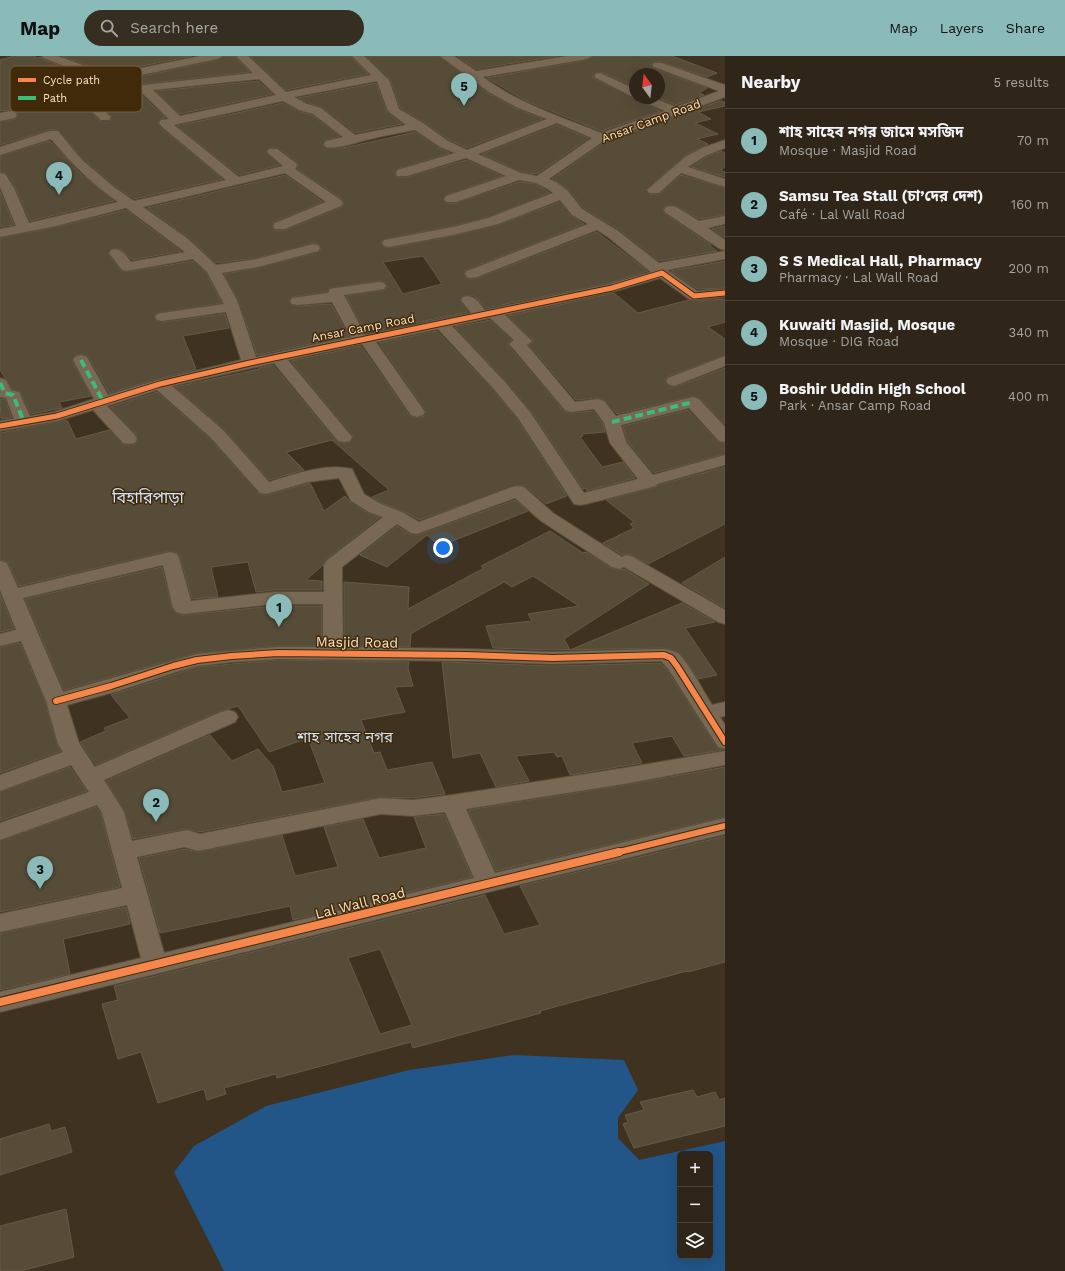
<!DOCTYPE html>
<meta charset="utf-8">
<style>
body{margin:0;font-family:"Work Sans","Noto Sans Bengali",sans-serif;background:#372e22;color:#f1f3f6}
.controls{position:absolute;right:12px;bottom:12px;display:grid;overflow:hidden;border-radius:6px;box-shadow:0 4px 16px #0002}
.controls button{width:36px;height:36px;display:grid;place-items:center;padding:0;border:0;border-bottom:1px solid #4a4338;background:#2f2619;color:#f1f3f6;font:20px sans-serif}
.compass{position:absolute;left:629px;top:12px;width:36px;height:36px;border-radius:50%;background:#2f2619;box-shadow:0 4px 16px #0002;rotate:345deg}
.you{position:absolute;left:443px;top:492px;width:14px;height:14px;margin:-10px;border:3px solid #fff;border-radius:50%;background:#1a73e8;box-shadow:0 0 0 6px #1a73e833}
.badge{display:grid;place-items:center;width:26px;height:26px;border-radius:50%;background:#8bbbb9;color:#111;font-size:13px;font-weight:700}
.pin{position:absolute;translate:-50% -33px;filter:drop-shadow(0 1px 2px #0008)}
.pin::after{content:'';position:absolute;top:21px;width:14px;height:12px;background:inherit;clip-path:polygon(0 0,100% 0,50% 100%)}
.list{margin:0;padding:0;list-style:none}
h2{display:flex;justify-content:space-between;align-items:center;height:52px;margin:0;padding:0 16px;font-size:17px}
h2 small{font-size:13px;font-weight:400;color:#a7a5a2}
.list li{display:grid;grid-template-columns:26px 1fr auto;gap:12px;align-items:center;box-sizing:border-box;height:64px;padding:0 16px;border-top:1px solid #4a4338}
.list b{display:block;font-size:15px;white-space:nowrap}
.list p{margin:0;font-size:13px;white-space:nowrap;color:#a7a5a2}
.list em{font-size:13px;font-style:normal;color:#a7a5a2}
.icon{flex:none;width:22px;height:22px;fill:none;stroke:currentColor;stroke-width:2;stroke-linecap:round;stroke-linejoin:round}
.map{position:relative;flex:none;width:725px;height:1215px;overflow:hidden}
header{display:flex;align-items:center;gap:24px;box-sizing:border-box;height:56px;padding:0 20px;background:#8bbbb9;color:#111}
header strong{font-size:19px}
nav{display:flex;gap:22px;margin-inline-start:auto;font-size:14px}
.search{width:280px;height:36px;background:#372e22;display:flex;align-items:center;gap:10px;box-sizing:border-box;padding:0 14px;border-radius:22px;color:#a7a5a2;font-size:15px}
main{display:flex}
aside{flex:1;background:#2f2619}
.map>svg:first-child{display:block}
.water{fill:#258;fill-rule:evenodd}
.building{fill:#564c38;stroke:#665b44;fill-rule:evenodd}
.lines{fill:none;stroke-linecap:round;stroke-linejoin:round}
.minor-casing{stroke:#5b4e3e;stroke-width:2}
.minor{fill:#786854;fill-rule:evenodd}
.quiet{stroke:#3abd76;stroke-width:4;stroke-dasharray:8 4;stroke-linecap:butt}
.cycleway-far2-casing{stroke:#412a09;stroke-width:7}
.cycleway-far1-casing{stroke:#412a09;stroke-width:8}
.cycleway-casing{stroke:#412a09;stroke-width:10}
.cycleway-far2{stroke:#f5874c;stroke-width:5}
.cycleway-far1{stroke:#f5874c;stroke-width:6}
.cycleway{stroke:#f5874c;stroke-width:8}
.labels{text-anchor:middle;stroke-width:3;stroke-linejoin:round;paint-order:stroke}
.far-street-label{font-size:12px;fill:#fae1c3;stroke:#412a09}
.street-label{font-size:14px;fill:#fae1c3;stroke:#412a09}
.neighbourhood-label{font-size:15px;fill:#cde2fa;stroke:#412a09}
.quarter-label{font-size:16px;fill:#cde2fa;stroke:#412a09}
.key{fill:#412a09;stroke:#786141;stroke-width:1}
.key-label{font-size:11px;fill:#fae1c3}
</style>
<header>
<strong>Map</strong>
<div class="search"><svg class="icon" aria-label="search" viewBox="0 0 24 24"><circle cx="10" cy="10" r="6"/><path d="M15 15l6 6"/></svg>Search here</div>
<nav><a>Map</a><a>Layers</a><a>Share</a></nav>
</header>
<main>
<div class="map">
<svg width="725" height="1215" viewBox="0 0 725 1215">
<rect width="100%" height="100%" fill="#3f3221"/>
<path class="water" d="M514,999L624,1004L638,1034L618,1062V1082L639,1104L725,1085V1215H224L174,1116L194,1090L266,1050L409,1014ZM680,1098H710V1200H680Z"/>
<path class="building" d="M14,0H34L38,2L41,1L43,3L76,16L91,25L97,30L75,35L72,38L101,66H109L112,61L91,41L109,38H140L166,62L161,63L158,66L160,71L223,123L134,143L115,130L82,102L58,74H50L0,89V66L15,63L18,60L16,55L11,54L0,55V4Z
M62,0H192L102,18L86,9Z
M224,0H234L250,16L144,28L112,27L217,4Z
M250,0H350L368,18L286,34Z
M366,0H439L488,37L515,52L543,63L467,92L449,84L424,66L400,52L390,23Z
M457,0H558L476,13Z
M594,0H672L717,17L707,21L662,6H653L650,9L653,12L707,32L699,37L704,39L676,49L658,42L659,18H635V31L601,16L596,17L592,20L595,23L661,55L601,75L526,45L487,22L587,4Z
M258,25L273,38L180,58L156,35Z
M376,27L387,56L402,68L355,77L322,51L308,47L298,42Z
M720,45L725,46V50L698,56L711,63L695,67L718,78L697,83L708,88L684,100L646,134L649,138H660L681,119L725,132V159L699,163L676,150H666L663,153L665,158L711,189H709L717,195L659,205L619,174L583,152L569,134L552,123L606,85Z
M283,47L298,55L312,59L340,80L325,84L323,89L326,92H343L415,76L439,92L450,97L397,113L395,117L396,121H407L466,104L502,120L446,139L443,144L446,148L456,147L519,126L536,128L550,137L488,161L453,170L384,183L381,186L384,191L389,192L453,180L498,169L560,146L571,160L584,168L466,214L464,217L466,222L472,223L478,222L597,176L648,215L609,227L486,252L474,240H463L460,244L468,256L366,277L346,240L384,234L387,231L385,226L379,225L330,232L327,236L292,241L289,246L292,249L297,250L331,248L349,280L257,299L238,244L224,218L258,212L318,196L321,193L319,188L313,187L257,202L216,207L189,182L147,152L285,119L323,146L274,166L272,169L274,174H286L342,151L344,148L342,143L297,113L298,110L297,106L278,92H269L266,96L280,109L239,119L177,70ZM423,200L442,228L403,238L383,206Z
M557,69L589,82L537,118L521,116L482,98Z
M50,85L81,118L114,145L30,165L15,131L6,117L0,116V100Z
M721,95L725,97V110L721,115L725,116V121L691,111L706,101Z
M0,135L14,169L0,171Z
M126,154L181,195L132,204L121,193H111L108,198L121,215L127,216L193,205L206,217L222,247L157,257L154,260L156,265L162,266L225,258L229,272L183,280L196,313L154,324L109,337L88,300L81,298L75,300L72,305L91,340L59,346L62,352L31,358L20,335L12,333L0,314V182L56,171Z
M725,170V182L712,173Z
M725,205V232L697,233L671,215Z
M614,237L638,257L689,244L694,245L725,243V266L708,271L725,283V299L667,321L665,324L668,329L675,331L725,312V369L700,342L693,340L617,358L604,344L598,342L576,344L529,289L533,286V284L508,260Z
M490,264L512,284L508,287V289L564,355L571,357L593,355L603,368L605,376L582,378L583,380L580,381L602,411L623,406L635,422L587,435L586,432L583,433L531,355L505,324L455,271Z
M437,275L491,332L517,363L567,440L546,448L525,430L518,429L419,464L403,455L382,447L372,441L389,434L332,384L286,396L304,414L269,424L224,373L175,331L259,313V312L273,309L337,386L344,387L350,386L353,380L291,305L361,290L410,360L417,362L424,360L426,355L379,287Z
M157,336L210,383L259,438L266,439L310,427L324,455L345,440L350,446L368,457L380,461L325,504L323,509L306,524L322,525V534H274L256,536L248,506L211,511L218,541L192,543L180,501L177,497L170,495L19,530L8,506L0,504V377L67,364L76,383L109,374L122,388L129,389L135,388L138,384L136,378L110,351Z
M0,343H5L12,362L1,363Z
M688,354L718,386L725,387V398L654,417L627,385L623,370Z
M725,411V468L648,508L633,500L626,498L622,499L603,487L634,472L630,468L634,466L606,444L656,431L658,429Z
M515,444L528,455L440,490L427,479L387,511L360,499L397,470L410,478L418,479Z
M550,475L583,497L586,496L612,512L619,514L624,513L649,528L564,583L570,594L682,547L715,566L685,572L717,619L698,623L680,597L664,592L553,594L493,592L486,570L532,565L528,558L579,550L533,520L512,531L504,526L410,578L411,577L410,591L344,590V526L409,531L408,553L484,512L481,510Z
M725,501V552L682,527Z
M162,511L172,552L176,557L183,559L274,550H322V590H278L197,597L64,634L25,543Z
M0,538L14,573L0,576Z
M20,587L45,645L57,688L61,695L0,717V591Z
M278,604L409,606L408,612L413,630L395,631L405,656L361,664L374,697L380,696L387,714L432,706L445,738L413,742L381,741L200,776L187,773L133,783L125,756L106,725L210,679L232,705L258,693L273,710L282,736L325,727L308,682L269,696L238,650L220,655L96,709L80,686L106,675L104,672L130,662L111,639L197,611Z
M442,606L553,610L660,607L668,615L717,692L723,694L684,700L672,680L632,687L642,707L570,719L562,700L557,701L554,696L516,700L529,725L496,731L480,697L453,702Z
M70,711L87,735L0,765V736Z
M725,711V761L496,815L468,754L624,729Z
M96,751L101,758L120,831L0,856V785Z
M444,758L472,821L293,864L290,850L160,877L139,802L185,793L198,796L282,779L295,820L338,811L324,771L363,763L379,802L426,792L414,761Z
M725,780V906L688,916L687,915L540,955L541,957L413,992L411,986L277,1022L276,1018L224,1032L226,1038L207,1044L204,1033L158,1047L141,996L118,1003L102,948L118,944L114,930L485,839L504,878L540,869L520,830ZM380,893L412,969L380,978L348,902Z
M126,851L130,868L63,883L70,918L0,934V877Z
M693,1034L697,1041L715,1036L719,1044L725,1042V1070L634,1092L623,1068L628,1066L625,1059L644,1054L640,1046Z
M49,1068L51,1075L65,1071L72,1096L0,1119V1083Z
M66,1153L74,1201L21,1215H0V1170Z"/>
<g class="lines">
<g class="minor-casing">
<path id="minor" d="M42,0H58L85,10L102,20L200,0H223L217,3L108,26L112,29H144L253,17L236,0H248L286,36L371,19L352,0H364L389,24L399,53L423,67L448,85L467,94L547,63L516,51L489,36L440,0H454L476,15L567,0H593L587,3L483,21C518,47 561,61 601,77L665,55L640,44L638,42H654L676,51L719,35L654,11L652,9L654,7H662L725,29V41L720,43L605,84L549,123L556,126L568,135L582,153L618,175L659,207L725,195V203L667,214L697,235L725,233V241L694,244L689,243L660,222L612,236L505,259L529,282L532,285L527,289L575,346L598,343L604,345L616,360L693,341L699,343L725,371V386L719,385L689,352L621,369L626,386L653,419L725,399V409L657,428L656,430L586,448L580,449L574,448L518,362L492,331L438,273L376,286L425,356L423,359L417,361L411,359L362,288L288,304L352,381L350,385L344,386L338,385L274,307L172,330L223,374L269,426C295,418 325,407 352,413L364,438L381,448L402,456L419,466L512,431L518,430L524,431L553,457L622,501L626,499L633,501L725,554V568L718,566L624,511L619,513L612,511L541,465L515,442L417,478L411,477L397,468L342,511L343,591L467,593L553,596L664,593C669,594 675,595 679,598C689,608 704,636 712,649L725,646V660L720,661L725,669V693L718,691L669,614L661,605L553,608L467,605L278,603L232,606L197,610L179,615L118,635L67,649L79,687L95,711L221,656L228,654L235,656L238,661L235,666L104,724L124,756L132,785L187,774L200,778L381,742L413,744L452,739L624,712L725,695V709L624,728L466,753L495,817L725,762V778L0,956V936L141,902L127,849L0,876V858L122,832L102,757L97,749L0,784V767L89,736L71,709L0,735V719L63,696L58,688L46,645L21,585L0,590V578L16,574L0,534V505L7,507L18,532L170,496L177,498L179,502L191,545L274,536H324V509L326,505L383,461L369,456L351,445L339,422L308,426L266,438L260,437L211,382L157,334L107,350L135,379L137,383L135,387L129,388L123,387L93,354L57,365L0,375V365L14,363L6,342L0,341V322L6,324L11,334L19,336L30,360L54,356L94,343L73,304L75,301L81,299L87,301L108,339L154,325L241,304L226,256L162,265L157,264L155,261L157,258L162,257L224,248L207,216L193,203L127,215L122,214L109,197L111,194C121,191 125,199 131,206L185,196L126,152L56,170L0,181V173L16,170L0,131V117L5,118L14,132L29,167L118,146C92,128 71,107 51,83L0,99V91L50,75H58L81,103L114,131L134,145L226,124L161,70L159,67L161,64L169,63L141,36H109L88,40L111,61L109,64H101L73,38L75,36L101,31L92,24L77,15L44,2ZM259,23L276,39L180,60L153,34ZM377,25L388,55L406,69L355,79L321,52L307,48L294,41ZM283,45L299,54L313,58L343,81L326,85L324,88L326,91C338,94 359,85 371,83C386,79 400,77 415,74L440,91L455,97L397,114L396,117L397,120H407L466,102L506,120L446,140L444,143L446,146H456L519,124L536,127L546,132L553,137L488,162L453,171L384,184L382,187L384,190L389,191L453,179L498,168L560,144L572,159L588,168L467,215L465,218L467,221L472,222L477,221L597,174L608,181L651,216L609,228L485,254C478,246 474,238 463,241L461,244L471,257L365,279L344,239L379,234L384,233L386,230L384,227L379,226L335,232L330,233L328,237L292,242L290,245L292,248L297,249L332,246L351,281L256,301L237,244L222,217L258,211L318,195L320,192L318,189L313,188L257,203L216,209L188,183L143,151L285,117L326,146L275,167L273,170L275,173H285L341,150L343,147L341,144L295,113L297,110L296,107L277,93H269L267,96L283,110L239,121L174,69ZM557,67L592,82L537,120L521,117L478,98ZM490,262L514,284L509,288L512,291L565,354L571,356L594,353L604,367L610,387L638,423L584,437L530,356L504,325L452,270ZM163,509L173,552L176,556L183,558L274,548H323V591H278L197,598L63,636L23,542ZM445,756L474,822L164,897L137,801L185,791L198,795L381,758L413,760Z
M600,17L635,33V42L596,22L594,20L596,18Z
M11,55L15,56L17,59L15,62L0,65V57Z
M725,84V92L705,100L688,111L725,123V131L681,117L659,137H649L647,134L685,101L702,92Z
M671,150L676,151L699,165L725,160V168L708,172L725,184V194L720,193L666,157L664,154L666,151Z
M725,300V310L674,330L668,328L666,325L668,322Z"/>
</g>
<use href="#minor" class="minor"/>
<path class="quiet" d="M81,304L103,345
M0,327L5,337L13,339L24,366
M612,366L693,346"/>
<g class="cycleway-far2-casing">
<path id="cycleway-far2" d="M0,370L57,360L160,328L250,307L612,232L662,217L694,240L725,237"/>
</g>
<g class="cycleway-far1-casing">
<path id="cycleway-far1" d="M56,645L111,630L173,610L197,604L232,600L278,597L467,599L553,602L664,599L671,602L677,610L725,686
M615,797L725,770"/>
</g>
<g class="cycleway-casing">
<path id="cycleway" d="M0,946L619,796"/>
</g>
<use href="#cycleway-far2" class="cycleway-far2"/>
<use href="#cycleway-far1" class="cycleway-far1"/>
<use href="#cycleway" class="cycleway"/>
</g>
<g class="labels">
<g class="far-street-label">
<text transform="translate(651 65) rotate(-20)" y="4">Ansar Camp Road</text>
<text transform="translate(363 272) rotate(-11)" y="4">Ansar Camp Road</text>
</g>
<g class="street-label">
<text transform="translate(357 586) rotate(1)" y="5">Masjid Road</text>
<text transform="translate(360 847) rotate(-14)" y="5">Lal Wall Road</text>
</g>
<g class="neighbourhood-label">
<text x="345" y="686">শাহ সাহেব নগর</text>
</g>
<g class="quarter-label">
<text x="148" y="447">বিহারিপাড়া</text>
</g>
</g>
<rect x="10" y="10" width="132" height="46" rx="6" class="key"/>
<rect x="18" y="22" width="18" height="4" fill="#f5874c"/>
<rect x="18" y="40" width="18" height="4" fill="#3abd76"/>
<g class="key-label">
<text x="43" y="28">Cycle path</text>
<text x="43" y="46">Path</text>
</g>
</svg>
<div class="controls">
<button>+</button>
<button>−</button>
<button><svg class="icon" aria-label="layers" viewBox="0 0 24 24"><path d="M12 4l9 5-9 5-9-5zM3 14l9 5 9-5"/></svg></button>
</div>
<svg class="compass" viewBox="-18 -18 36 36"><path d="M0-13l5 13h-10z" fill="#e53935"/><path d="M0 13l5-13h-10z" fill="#a7a5a2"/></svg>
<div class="you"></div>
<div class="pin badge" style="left:279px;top:571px">1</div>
<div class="pin badge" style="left:156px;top:766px">2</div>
<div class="pin badge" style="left:40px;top:833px">3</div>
<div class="pin badge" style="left:59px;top:139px">4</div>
<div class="pin badge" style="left:464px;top:50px">5</div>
</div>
<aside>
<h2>Nearby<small>5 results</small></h2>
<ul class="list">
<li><span class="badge">1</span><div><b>শাহ সাহেব নগর জামে মসজিদ</b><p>Mosque · Masjid Road</p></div><em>70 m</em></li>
<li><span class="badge">2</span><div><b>Samsu Tea Stall (চা’দের দেশ)</b><p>Café · Lal Wall Road</p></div><em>160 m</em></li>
<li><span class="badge">3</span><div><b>S S Medical Hall, Pharmacy</b><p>Pharmacy · Lal Wall Road</p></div><em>200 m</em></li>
<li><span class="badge">4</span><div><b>Kuwaiti Masjid, Mosque</b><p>Mosque · DIG Road</p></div><em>340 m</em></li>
<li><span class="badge">5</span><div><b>Boshir Uddin High School</b><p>Park · Ansar Camp Road</p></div><em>400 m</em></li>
</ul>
</aside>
</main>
